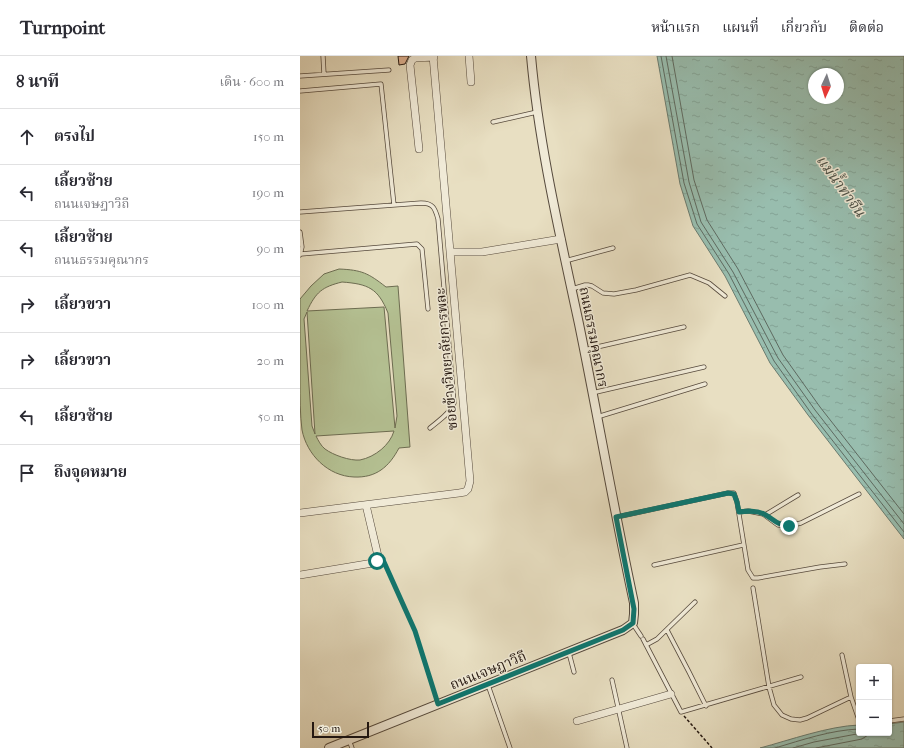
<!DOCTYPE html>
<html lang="th">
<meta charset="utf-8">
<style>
body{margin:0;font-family:"IM FELL French Canon","Noto Serif Thai",serif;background:#f2f2f3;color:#2b2b33}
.controls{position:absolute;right:12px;bottom:12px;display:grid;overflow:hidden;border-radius:4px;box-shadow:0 1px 3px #0004}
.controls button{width:36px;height:36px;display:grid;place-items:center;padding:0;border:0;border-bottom:1px solid #e1e1e2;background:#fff;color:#2b2b33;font:20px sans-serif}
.compass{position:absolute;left:508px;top:12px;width:36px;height:36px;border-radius:50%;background:#fff;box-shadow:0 1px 3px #0004;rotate:184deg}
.scale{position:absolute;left:12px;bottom:10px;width:57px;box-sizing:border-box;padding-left:4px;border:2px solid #251811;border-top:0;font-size:11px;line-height:14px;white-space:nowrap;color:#251811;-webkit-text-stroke:3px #f0ead7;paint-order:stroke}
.stop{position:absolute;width:12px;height:12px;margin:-9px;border:3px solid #0f766e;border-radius:50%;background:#fff}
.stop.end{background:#0f766e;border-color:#fff;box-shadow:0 1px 4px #0008}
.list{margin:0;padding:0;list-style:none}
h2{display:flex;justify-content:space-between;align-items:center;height:52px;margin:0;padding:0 16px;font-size:17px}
h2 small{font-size:13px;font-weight:400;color:#7c7c81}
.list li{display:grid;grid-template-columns:26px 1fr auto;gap:12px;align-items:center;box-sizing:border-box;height:56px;padding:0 16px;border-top:1px solid #e1e1e2}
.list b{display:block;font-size:15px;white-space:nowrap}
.list p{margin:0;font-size:13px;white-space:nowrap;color:#7c7c81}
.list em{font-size:13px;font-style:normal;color:#7c7c81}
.icon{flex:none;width:22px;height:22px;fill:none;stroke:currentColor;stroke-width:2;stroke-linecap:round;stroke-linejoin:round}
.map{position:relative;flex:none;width:604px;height:692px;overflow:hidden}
header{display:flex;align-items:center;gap:24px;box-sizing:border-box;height:56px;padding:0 20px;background:#fff;border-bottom:1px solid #e1e1e2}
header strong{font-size:19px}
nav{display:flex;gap:22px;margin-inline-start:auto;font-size:14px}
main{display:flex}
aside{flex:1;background:#fff}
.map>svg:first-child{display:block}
.grass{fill:#b5c294;stroke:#6d6d52;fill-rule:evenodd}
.water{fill:url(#water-ripples);stroke:#6a7b6f;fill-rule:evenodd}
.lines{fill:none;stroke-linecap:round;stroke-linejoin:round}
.shore{stroke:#5e6a60;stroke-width:1}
.building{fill:#e0b393;stroke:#251811}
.service-casing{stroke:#564a3d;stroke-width:5}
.minor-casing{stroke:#564a3d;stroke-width:8}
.tertiary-casing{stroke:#564a3d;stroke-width:10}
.path{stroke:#251811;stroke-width:1.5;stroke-dasharray:3 2;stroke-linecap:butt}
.service{stroke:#f0ead7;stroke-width:3.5}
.minor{stroke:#f0ead7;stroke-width:7}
.tertiary{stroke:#f0ead7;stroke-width:8}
.route{stroke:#0f766e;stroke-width:5}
.labels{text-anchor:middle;stroke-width:3;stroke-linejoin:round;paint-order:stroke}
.street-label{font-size:14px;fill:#251811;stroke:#f0ead7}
.water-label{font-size:15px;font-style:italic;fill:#4d5248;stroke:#f0ead7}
</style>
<header>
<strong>Turnpoint</strong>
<nav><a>หน้าแรก</a><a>แผนที่</a><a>เกี่ยวกับ</a><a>ติดต่อ</a></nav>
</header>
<main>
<aside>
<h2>8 นาที<small>เดิน · 600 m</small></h2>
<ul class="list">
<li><svg class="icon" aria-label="ahead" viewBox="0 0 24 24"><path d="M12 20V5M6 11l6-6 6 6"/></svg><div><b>ตรงไป</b></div><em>150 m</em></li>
<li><svg class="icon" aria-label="left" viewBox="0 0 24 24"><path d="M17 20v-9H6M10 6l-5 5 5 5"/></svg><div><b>เลี้ยวซ้าย</b><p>ถนนเจษฎาวิถี</p></div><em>190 m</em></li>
<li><svg class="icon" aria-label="left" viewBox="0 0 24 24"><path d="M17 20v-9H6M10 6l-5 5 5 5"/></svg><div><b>เลี้ยวซ้าย</b><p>ถนนธรรมคุณากร</p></div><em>90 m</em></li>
<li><svg class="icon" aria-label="right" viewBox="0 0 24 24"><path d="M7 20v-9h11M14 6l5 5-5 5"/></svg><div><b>เลี้ยวขวา</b></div><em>100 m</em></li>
<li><svg class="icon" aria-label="right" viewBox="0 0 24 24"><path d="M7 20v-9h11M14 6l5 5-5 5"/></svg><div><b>เลี้ยวขวา</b></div><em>20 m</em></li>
<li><svg class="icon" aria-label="left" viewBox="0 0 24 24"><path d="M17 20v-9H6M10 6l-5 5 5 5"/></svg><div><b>เลี้ยวซ้าย</b></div><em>50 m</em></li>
<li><svg class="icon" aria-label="arrive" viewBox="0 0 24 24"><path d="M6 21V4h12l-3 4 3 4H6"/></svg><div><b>ถึงจุดหมาย</b></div></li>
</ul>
</aside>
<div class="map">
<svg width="604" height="692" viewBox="0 0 604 692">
<defs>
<pattern id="water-ripples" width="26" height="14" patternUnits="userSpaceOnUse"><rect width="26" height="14" fill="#98bdae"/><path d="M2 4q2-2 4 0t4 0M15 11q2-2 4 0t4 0" fill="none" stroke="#83a295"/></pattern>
</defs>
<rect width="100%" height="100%" fill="#e8dfc2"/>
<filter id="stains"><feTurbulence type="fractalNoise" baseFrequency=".005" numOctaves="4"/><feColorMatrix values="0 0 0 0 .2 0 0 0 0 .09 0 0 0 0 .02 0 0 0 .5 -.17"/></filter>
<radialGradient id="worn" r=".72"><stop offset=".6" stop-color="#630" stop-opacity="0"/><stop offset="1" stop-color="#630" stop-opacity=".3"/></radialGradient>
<path class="grass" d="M39,213C62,214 68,217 86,231L98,230L110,391L99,392C89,411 76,422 54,421C28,420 7,399 2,374C0,359 0,341 0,325C0,298 0,270 0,243L11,230L24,218ZM42,226C68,228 78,232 88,257L97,360L95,372L84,251L7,255C16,236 22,231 42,226ZM7,256L15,378L12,370L4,263ZM94,375C90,389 75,401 60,404C50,405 33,399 25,393C21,390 18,384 16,380Z"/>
<path class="water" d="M357,0H604V483L508,359L470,307L425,220L393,170L380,128ZM514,18H538V42H514Z
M604,666V692H460C490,684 529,670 559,669V677H589V668Z"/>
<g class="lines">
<path class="shore" d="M361,0L384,127L397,168L429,218L474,305L511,357L604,476
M366,0L389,126L401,166L433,216L478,302L515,354L604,468
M372,0L394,124L407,164L438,213L483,299L520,351L604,458
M475,692C502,684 531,674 559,673
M493,692L514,686L562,677
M516,692L562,683L571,677"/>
</g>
<path class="building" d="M98,0H109L105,8L99,9Z"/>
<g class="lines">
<g class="service-casing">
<path id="service" d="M23,0L24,18
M0,20L89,14
M0,35L81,28L94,149
M193,66L237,56
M0,156L121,147C133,147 135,152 138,163L154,347C151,357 138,365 130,372
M0,176L2,191L0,199
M1,198L117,188L122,193L128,253
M265,205L313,192
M272,233L285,229H288L292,230L303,237L314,238L336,234L390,219L409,227L425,240
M284,294L384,271
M292,337L404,311
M297,361L405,328
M439,456L448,455L463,458L478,469L489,470L501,467L559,438
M465,459L498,439
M317,461L428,437H434L437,446L448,514L453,522H458L520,511L545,508
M354,509L443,489
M453,532L469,631L474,649L482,659L491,663L500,664L507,662L551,641L542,599
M333,568L341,580
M367,574L389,616L406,650
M343,583L381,656L501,621
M346,589L357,583L395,546
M269,597L274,616
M312,624L327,692
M188,629L210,692
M551,641L559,664
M589,665L604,663
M49,684L52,692"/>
</g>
<g class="minor-casing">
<path id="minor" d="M169,0L171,26
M119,93L110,9L112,4L115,2L134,1
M150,196H182L261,183
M0,457L159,437L165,436L168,433L170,425L133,0
M0,519L73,507L77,505L78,500L66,449
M277,665L371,638"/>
</g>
<g class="tertiary-casing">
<path id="tertiary" d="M29,692L323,574L333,567L334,558V547C314,454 298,361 279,268C260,179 239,90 231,0"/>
</g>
<path class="path" d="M84,505L115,575L136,641
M384,660L412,692"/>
<use href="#service" class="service"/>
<use href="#minor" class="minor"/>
<use href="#tertiary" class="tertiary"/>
</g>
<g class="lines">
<path class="route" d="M77,505L78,500L84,506L115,575L138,648L323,574L333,567L334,553L316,461L428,437L434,438L437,446L439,456C447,455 456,454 464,458C475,464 475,468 489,470"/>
</g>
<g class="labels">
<g class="street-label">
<text transform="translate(294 281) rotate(79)" y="5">ถนนธรรมคุณากร</text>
<text transform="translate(146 303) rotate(-95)" y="5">ซอยข้างวิทยาลัยการพละ</text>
<text transform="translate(188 614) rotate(-22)" y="5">ถนนเจษฎาวิถี</text>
</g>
<g class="water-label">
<text transform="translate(541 130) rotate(54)" y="5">แม่น้ำท่าจีน</text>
</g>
</g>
<rect width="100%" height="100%" filter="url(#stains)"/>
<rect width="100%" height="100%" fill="url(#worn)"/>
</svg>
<div class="controls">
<button>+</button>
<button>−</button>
</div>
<svg class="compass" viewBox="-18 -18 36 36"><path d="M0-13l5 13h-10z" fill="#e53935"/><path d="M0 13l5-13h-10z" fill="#7c7c81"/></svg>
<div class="scale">50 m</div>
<div class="stop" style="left:77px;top:505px"></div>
<div class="stop end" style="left:489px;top:470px"></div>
</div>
</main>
